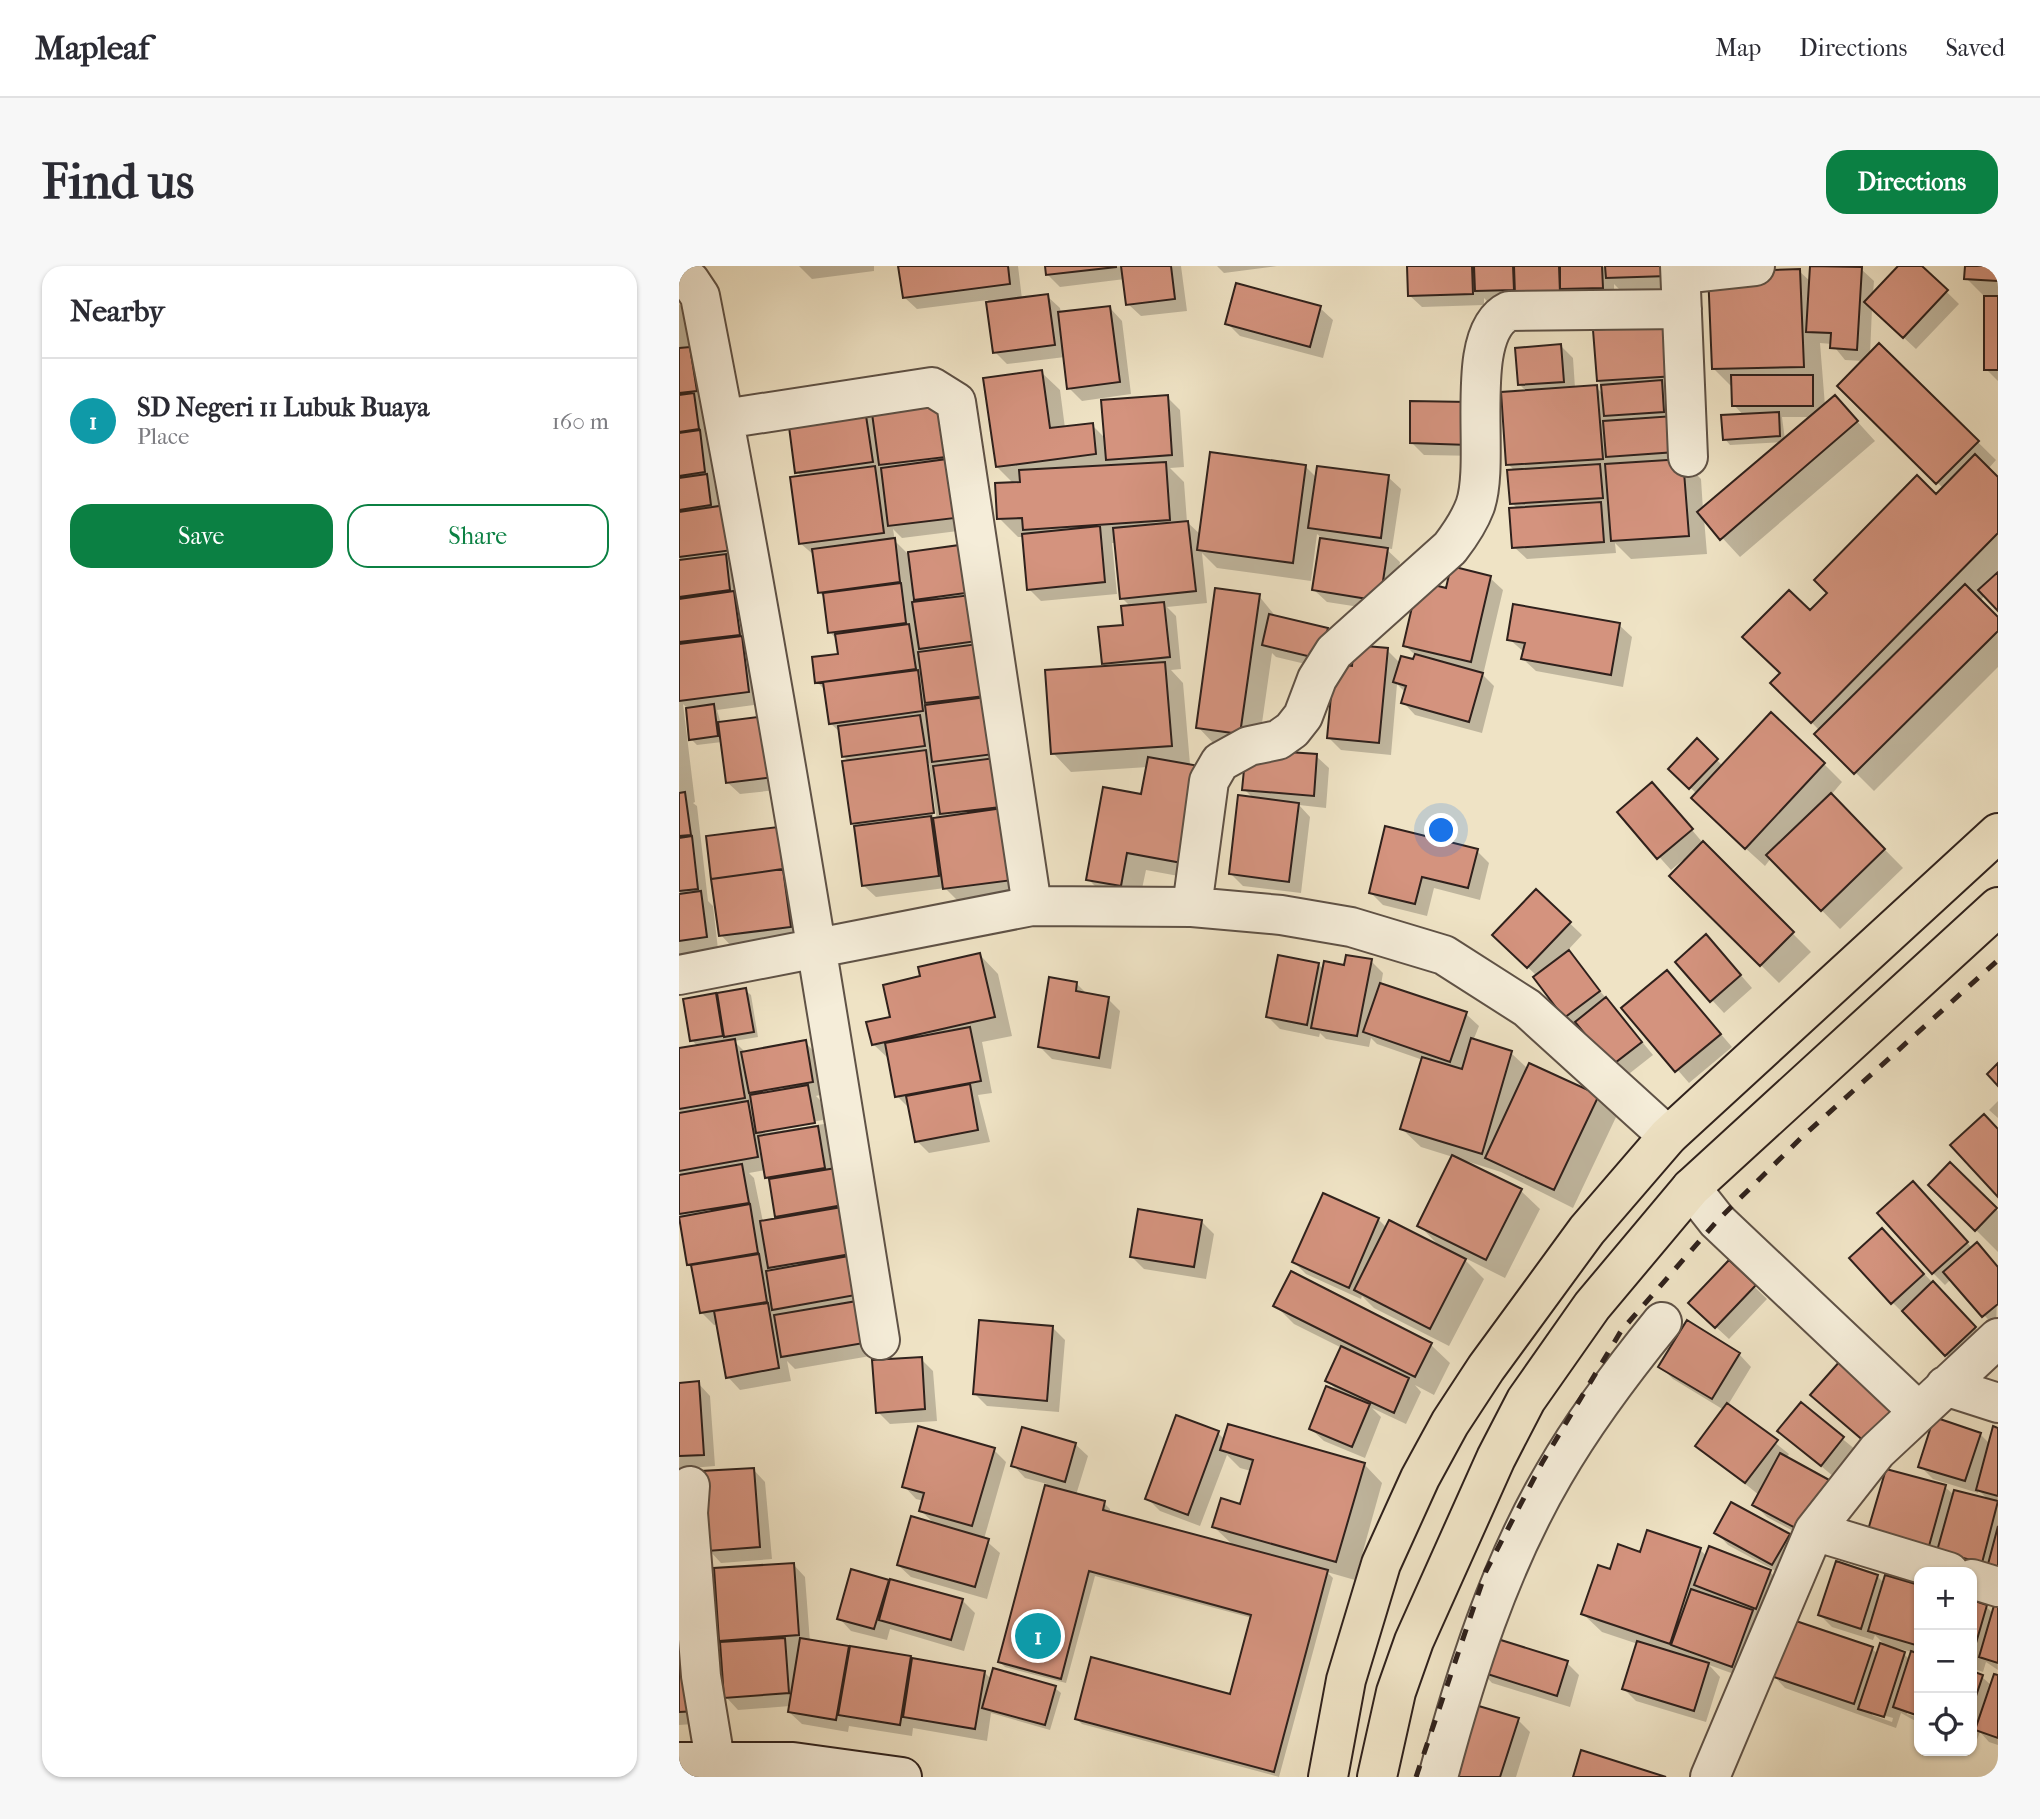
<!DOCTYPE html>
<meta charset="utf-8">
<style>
body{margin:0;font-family:"IM FELL French Canon",serif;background:#f7f7f7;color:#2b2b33}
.controls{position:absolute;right:21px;bottom:21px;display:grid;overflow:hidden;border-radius:14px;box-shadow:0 2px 5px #0004}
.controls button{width:63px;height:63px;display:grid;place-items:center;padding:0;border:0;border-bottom:2px solid #e1e1e2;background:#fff;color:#2b2b33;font:35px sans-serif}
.you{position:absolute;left:763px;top:565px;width:24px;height:24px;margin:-18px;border:5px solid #fff;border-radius:50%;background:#1a73e8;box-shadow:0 0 0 10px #1a73e833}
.badge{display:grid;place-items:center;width:46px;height:46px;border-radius:50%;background:#0b8043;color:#fff;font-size:23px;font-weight:700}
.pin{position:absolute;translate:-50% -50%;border:4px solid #fff;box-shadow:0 2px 7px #0006}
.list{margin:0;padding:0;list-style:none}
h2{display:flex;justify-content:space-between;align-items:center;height:91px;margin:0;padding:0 28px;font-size:30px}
h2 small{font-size:23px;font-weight:400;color:#7c7c81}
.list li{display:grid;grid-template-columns:46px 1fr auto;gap:21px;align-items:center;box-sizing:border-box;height:126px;padding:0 28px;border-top:2px solid #e1e1e2}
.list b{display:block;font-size:26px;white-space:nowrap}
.list p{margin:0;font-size:23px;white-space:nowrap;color:#7c7c81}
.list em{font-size:23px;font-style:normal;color:#7c7c81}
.actions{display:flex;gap:14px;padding:21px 28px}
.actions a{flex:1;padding:16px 0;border:2px solid #0b8043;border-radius:21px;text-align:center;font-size:24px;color:#0b8043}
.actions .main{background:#0b8043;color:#fff}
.icon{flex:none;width:38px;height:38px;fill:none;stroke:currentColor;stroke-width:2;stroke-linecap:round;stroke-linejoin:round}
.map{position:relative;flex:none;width:1319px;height:1511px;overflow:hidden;border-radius:21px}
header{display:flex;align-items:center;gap:42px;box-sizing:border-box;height:98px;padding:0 35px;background:#fff;border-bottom:2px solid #e1e1e2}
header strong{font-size:33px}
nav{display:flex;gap:38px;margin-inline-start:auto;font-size:24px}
.intro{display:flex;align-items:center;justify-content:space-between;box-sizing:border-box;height:168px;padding:0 42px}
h1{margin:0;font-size:49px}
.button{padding:18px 32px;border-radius:21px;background:#0b8043;color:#fff;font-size:24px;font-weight:700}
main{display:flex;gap:42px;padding:0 42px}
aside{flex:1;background:#fff;border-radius:21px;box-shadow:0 2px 5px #0004}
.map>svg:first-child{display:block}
.shadow{fill:#0003;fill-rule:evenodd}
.building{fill:#d4937e;stroke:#2f211c;stroke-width:2}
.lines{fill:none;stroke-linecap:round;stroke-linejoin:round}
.street-casing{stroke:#5f5246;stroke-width:42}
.secondary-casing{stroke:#2f211c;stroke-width:42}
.highway-casing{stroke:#2f211c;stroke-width:42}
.street{stroke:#f5edd9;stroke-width:38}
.secondary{stroke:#f5edd9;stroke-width:38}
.highway{stroke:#efe3c5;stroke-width:38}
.rail{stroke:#2f211c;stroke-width:5;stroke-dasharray:12 12;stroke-linecap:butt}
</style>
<header>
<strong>Mapleaf</strong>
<nav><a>Map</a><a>Directions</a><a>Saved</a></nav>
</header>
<div class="intro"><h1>Find us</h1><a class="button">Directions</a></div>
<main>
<aside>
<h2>Nearby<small></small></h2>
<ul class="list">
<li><span class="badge" style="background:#0f9aa8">1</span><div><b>SD Negeri 11 Lubuk Buaya</b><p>Place</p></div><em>160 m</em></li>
</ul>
<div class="actions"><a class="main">Save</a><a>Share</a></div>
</aside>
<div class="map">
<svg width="1319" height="1511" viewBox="0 0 1319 1511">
<rect width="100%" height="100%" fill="#efe3c5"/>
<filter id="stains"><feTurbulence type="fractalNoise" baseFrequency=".00286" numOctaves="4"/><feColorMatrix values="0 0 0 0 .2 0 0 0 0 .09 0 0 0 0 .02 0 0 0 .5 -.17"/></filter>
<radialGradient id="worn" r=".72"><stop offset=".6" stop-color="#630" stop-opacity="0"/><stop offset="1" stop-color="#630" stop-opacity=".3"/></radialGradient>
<path class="shadow" d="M120,0H195V5L133,13Z
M221,0H339L343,33L368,30L381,42L382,48L431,42L443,55L452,128L403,135L390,122L386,91L328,98L316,86L309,34L238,43L225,31Z
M367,0H502L508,45L462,50L449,38L446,13L381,21L368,8Z
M538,0H598L545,7Z
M729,0H999L1000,22L941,24L935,18V34L810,37L805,32V39L743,41L730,29Z
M1133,0L1182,3L1195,15L1194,28L1221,0H1241L1280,38L1237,83L1193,42L1191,89L1200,79L1317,194L1309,203L1319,213V342L1306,329L1301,335L1319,354V401L1195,525L1138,468L1141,465L1094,417L1103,408L1131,347L1265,223L1160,120L1184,95L1166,94L1153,78L1141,77L1146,140L1156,131L1196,175L1061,291L1025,252L1028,288L952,293L936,277L937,287L848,293L835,281L839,243L833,237L836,205L829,198L848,126L840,118L882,80L894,92L896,122L917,121L924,128L920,115L992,60L1009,200L1022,213L1024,244L1104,176L1051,179L1046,173L1065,150L1055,139L1054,122L1035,103L1120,5L1132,16ZM1103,151H1132L1106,174Z
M1288,0H1319V115L1307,103L1305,30L1287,12Z
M0,38L11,49L36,219L40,222L82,438L38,444L42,458L107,523L61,528L48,516L43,476L18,479L12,473L9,443L4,438L16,536L14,537L18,540L29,635L34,640L39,683L0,689Z
M641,42L654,54L644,92L561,70L548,57Z
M362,106L381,124L386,162L413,159L427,173L488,131L501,144L505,201L491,202L505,216L508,256L522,269L626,200L638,212L709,211L722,223L713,283L706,282L721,296L713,346L648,336L635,324L643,272L638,268L632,315L538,302L523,287L528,337L488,341L497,350L502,403L492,404L504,417L521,614L467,604L460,637L428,632L409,613L464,530L469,501L392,506L374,487L428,402L424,398L446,360L452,341L443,332L437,277H433L438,328L362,335L350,323L345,271H339L320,252L335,218L318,201Z
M257,134L287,264L223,272L214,263L216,275L228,287L287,280L345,626L279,635L266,622L197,631L184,619L179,562L174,557L170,496L165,491L162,467L151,457L147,425L138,416L161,389L159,375L151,366L147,333L141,327L136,290L121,277L123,211L118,206L186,144L195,154ZM233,330L241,337L235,338ZM247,497H250L258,555L255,556Z
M733,137L802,190L745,189L733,177Z
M811,312L824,324L804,409L815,420L803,467L736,449L724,436L727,427L718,418L712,489L662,484L650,472L656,405L597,391L593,387L579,485L637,490L650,502L647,542L620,539L631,551L622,627L564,620L551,607L575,533L565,523L569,484L537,480L519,461L580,330L598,352L648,364L660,376L655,400L675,402L708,384L721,397L735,396L737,390L726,379L768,324Z
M940,359L953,371L944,421L857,405L844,393L845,386L830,373Z
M1018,475L1044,500L1145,498L1163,516L1152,529L1224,602L1161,663L1092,592L1086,600L1032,551L1018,528L991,502Z
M985,531L1024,577L1132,686L1100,717L992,610L1006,596L1004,594L992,604L940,546Z
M98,563L123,673L54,682L42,669Z
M798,585L810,597L801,634L755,622L748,650L704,639L692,627Z
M857,625L903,669L888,685L974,789L946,811L903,761L899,763L887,751L858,710L827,681Z
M1039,683L1073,722L1045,747L998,696Z
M301,689L319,708L333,770L303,776L313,827L299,829L311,876L250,887L238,875L230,842L218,830L211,794L194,778L244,711Z
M692,695L704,707L702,719L787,748L800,760L794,775L832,787L849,803L919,831L938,849L894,942L822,906L787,895L842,925L861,943L826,1012L782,990L805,1013L770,1080L695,1042L683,1030L682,1033L627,1008L615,996L699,953L708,962L762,982L740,959L774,891L742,881L723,863L744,794L698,778L692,772L690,781L647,773L641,767L640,771L601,763L589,751L639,698L645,704Z
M988,706L1053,781L1010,817L945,742Z
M397,717L409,729L429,733L441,745L432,803L373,793L361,781Z
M66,724L72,729L79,771L55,775L67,787L126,776L138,789L145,828L137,830L141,834L197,1089L116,1103L108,1095L112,1115L61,1124L49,1111L39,1058L35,1059L22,1046L0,949V910H3L0,907V784L19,781L13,774L6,734ZM144,854L145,858L86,867V864ZM87,904L99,953L84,956L75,912L70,907Z
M1319,835V852L1310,844Z
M1271,899L1319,945V986L1252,919Z
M1246,930L1293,982L1310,991L1319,1002L1317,1062L1272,1013L1266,1019L1254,1007Z
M522,955L535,968L527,1013L465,1003L453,991Z
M1215,976L1308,1074L1279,1101L1213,1036Z
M1050,996L1088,1033L1050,1073L1024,1049Z
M613,1007L752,1079L771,1097L755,1129L736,1119L742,1126L727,1158L693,1142L702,1151L686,1192L645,1175L632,1163L661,1128L648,1114L663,1082L615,1058L596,1039Z
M1009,1057L1060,1088L1072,1101L1049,1139L1110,1188L1107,1192L1137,1277L1088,1251L1075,1238L1080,1229L1019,1180L1045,1144L994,1113L982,1101Z
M374,1062L386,1074L380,1146L308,1140L296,1128Z
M242,1093L254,1105L258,1155L211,1158L199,1146Z
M19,1117L31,1130L36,1200L0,1203V1118Z
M1122,1139L1177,1184L1155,1211L1101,1165Z
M1257,1154L1301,1168L1311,1178L1316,1163H1319V1311L1315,1307L1272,1297L1264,1288L1263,1292L1204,1276L1191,1263L1208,1205L1266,1221L1275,1229L1276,1226L1311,1235L1299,1224V1227L1254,1213L1241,1200ZM1204,1266L1259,1281L1258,1284L1204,1269Z
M539,1167L546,1174L685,1198L703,1217L676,1314L648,1306L654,1312L600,1511L403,1458L397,1452L553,1430L573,1352L416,1310L387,1417L326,1401L321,1396L368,1218L346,1212L334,1199L396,1178L409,1190L397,1229L425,1237L431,1243V1247L556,1281L535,1261L562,1240L572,1205L561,1202L548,1189L521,1260L481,1245L468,1232Z
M315,1184L327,1196L305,1273L321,1287L308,1333L232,1311L219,1299L257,1259L242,1245L245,1235L237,1233L225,1220Z
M74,1203L86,1216L93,1293L42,1297L30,1284Z
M0,1241L29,1457L0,1459Z
M1037,1266L1110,1270L1122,1282L1106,1310L1049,1279Z
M1021,1284L1028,1290L1091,1306L1103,1318L1089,1354L1077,1349L1085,1358L1066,1412L1030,1399L1041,1411L1027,1456L957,1435L945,1423L959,1378L923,1366L904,1348L932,1306L962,1288Z
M114,1298L126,1311L131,1376L305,1406L313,1414L376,1422L382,1427L371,1464L312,1447L308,1475L234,1462L233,1470L170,1460L169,1466L123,1458L110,1446L111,1440L59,1444L47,1431L37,1304Z
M173,1305L284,1335L296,1347L285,1385L211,1363L208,1374L172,1365L160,1352Z
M1198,1310L1205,1317L1207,1311L1240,1321V1448L1228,1444V1448L1240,1452V1457L1222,1447L1217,1462L1106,1422L1094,1409L1193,1383L1199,1388H1225L1231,1394L1234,1386L1207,1380L1196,1369L1194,1374L1153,1361L1141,1349ZM1193,1446L1214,1452L1213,1456L1193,1449Z
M1293,1336L1307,1340L1314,1348L1319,1339V1404L1307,1396L1304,1406L1293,1402Z
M888,1397L900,1409L891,1441L813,1417L801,1404Z
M1293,1407L1303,1411L1313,1420L1316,1410L1319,1411V1479L1310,1476L1301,1466L1297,1476L1293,1475Z
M839,1454L851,1466L837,1511H772Z"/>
<path class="building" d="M219,0H329L331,18L224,32Z
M366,0H437V1L367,9Z
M442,0H492L496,33L447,39Z
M728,0H793L794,28L729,30Z
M795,0H834L835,24L796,25Z
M835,0H880L881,27L836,29Z
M881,0H923L924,22L881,23Z
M926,0H988L989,10L927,12Z
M1131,0L1183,1L1178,84L1151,82L1152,67L1127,66Z
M1219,0H1243L1269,24L1224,72L1185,36Z
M1286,0H1319V15L1285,13Z
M1121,3L1125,101L1033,103L1029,6Z
M557,17L642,40L631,81L546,58Z
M369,28L376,79L314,87L307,36Z
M1305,30H1319V104H1305Z
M431,40L441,116L388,123L379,46Z
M993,58L997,110L918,115L914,64Z
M1200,77L1300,175L1257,218L1158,120Z
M882,78L885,116L839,119L836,82Z
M11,81L18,125L0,127V82Z
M363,104L371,162L414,157L417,188L317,201L304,112Z
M1052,109H1134V140H1053Z
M983,114L985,146L925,150L922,119Z
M918,119L924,193L827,199L822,126Z
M15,127L20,163L0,166V129Z
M489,129L493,189L427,194L422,134Z
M1156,129L1179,155L1041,274L1018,246Z
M258,132L267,191L200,199L192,140Z
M731,135L791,136L790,179L731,177Z
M186,143L194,196L116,207L109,153Z
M1100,146L1101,170L1044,174L1042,149Z
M995,150L997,186L927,191L924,155Z
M21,164L26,206L0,210V167Z
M531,186L627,199L614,297L518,284Z
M1296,188L1319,211V267L1132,457L1091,417L1101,407L1063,371L1110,324L1131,344L1148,327L1135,314L1238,209L1257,228Z
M268,193L276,252L209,260L202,202Z
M1004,193L1010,270L932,275L926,198Z
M487,196L491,254L344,264L343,252L318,253L316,217L341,216L340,204Z
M921,198L924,232L831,238L828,204Z
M196,200L205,267L120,278L111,211Z
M638,200L710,209L702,272L629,262Z
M28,208L32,239L0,244V212Z
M922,236L925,276L833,282L830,242Z
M47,239L54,284L0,291V246Z
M509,255L517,325L441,333L434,262Z
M421,260L426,316L348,324L343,268Z
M216,272L221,316L139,327L133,283Z
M641,272L709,282L701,335L633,324Z
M288,278L294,326L235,334L229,286Z
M47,288L51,324L0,331V294Z
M772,300L812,310L792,396L724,380L739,315L767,322Z
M1319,306V345L1299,324Z
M222,317L227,357L149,367L144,327Z
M1286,318L1319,351V365L1175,508L1135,468Z
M536,322L581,328L561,468L517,462Z
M55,325L61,369L0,376V333Z
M292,329L298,375L240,383L233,336Z
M485,336L491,391L423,398L419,361L444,359L442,340Z
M834,338L941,357L932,409L842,393L846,377L828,374Z
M590,348L649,362L641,393L583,379Z
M230,358L237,403L136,417L133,391L159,388L156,368Z
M63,370L70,426L0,435V378Z
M299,378L306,430L246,437L239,386Z
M675,379L709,382L700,477L648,472L655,398L673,400Z
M736,388L804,407L790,456L722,437L727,420L714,416L722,390L734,393Z
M486,396L493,480L372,488L366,404Z
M239,404L244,445L150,458L144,416Z
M308,431L315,488L253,496L246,439Z
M35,438L39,470L10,474L7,442Z
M1092,446L1146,497L1066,583L1012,532Z
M241,449L246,480L163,491L159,460Z
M88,450L96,511L47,517L39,456Z
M1018,472L1039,493L1010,523L989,503Z
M567,483L638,488L635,530L563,524Z
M247,484L255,547L172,558L163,495Z
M469,491L520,500L503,597L448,587L442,620L407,614L424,521L462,528Z
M316,492L322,541L261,548L254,500Z
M973,516L1014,563L978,593L938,546Z
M6,526L12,569L0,570V527Z
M1152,527L1206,583L1142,645L1087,589Z
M559,529L620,537L610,616L550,608Z
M324,542L334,614L264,623L254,552Z
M252,550L260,610L183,620L175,560Z
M706,560L799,583L789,622L743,611L736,638L690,627Z
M99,561L104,603L32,613L27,570Z
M13,570L19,623L0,625V572Z
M1024,575L1115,666L1081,700L990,610Z
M104,603L112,661L40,670L32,613Z
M857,623L892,656L848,702L813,669Z
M22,625L28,671L0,675V628Z
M1027,668L1062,709L1031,736L996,696Z
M890,684L921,725L885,752L854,711Z
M301,687L316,751L193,779L187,756L211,751L204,719L241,710L239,701Z
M599,689L640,697L628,759L587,751Z
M667,689L693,693L678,770L632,762L645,695L665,699Z
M988,704L1042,768L996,806L942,742Z
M370,711L398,716L397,725L430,731L420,792L359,781Z
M701,717L788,746L771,796L684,766Z
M67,722L75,766L45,771L38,727Z
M37,727L44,770L11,775L4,733Z
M927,731L963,776L932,800L896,756Z
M291,761L302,815L216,831L206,777Z
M792,772L833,785L803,888L721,863L743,791L783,803Z
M56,773L66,832L0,843V782Z
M127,774L134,816L70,827L62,786Z
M850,797L920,829L875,924L806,892Z
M1319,797V820L1308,808Z
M291,818L299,864L236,876L227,830Z
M129,819L136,857L77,867L71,829Z
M69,835L79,891L0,905V847Z
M1305,848L1319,863V931L1271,879Z
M139,860L146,902L86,912L79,870Z
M773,889L843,923L807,994L738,960Z
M1271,896L1318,942L1296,965L1249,919Z
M63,898L70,937L0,948V909Z
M157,902L164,939L96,951L90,913Z
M1234,915L1289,976L1253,1008L1198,947Z
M644,927L700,952L670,1022L613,996Z
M71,938L79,987L8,999L0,951Z
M163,941L172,988L89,1002L81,955Z
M459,943L523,954L515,1001L451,991Z
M710,954L787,993L751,1063L675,1024Z
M1203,962L1245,1008L1212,1038L1170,992Z
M1298,976L1319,1001V1038L1303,1051L1264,1006Z
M80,988L88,1036L21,1047L12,999Z
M175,989L182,1028L93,1044L87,1005Z
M1050,994L1077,1019L1036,1062L1009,1037Z
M612,1005L753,1077L736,1111L594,1040Z
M1254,1015L1297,1061L1266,1090L1223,1045Z
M178,1035L185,1077L102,1091L95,1049Z
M89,1037L100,1102L47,1112L35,1045Z
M300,1054L374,1060L368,1135L294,1128Z
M1008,1054L1061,1087L1033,1133L979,1101Z
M662,1080L730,1112L715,1147L646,1115Z
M243,1091L246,1143L197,1147L193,1094Z
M1162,1094L1217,1141L1186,1176L1131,1129Z
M20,1115L25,1189L0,1190V1117Z
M647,1120L691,1138L673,1181L630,1163Z
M1122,1136L1165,1171L1142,1200L1098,1165Z
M1048,1137L1099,1174L1066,1217L1016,1180Z
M497,1149L540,1165L509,1249L466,1233Z
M1255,1151L1302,1167L1286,1215L1239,1201Z
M549,1158L686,1197L657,1296L533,1261L542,1232L561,1238L574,1194L541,1184Z
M239,1160L316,1182L293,1260L240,1245L245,1227L223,1221Z
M1314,1160L1319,1162V1230L1297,1224Z
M343,1161L397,1177L386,1216L332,1200Z
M1101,1187L1152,1215L1124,1266L1073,1239Z
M75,1202L81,1281L28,1285L22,1205Z
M1207,1203L1267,1219L1250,1280L1189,1264Z
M366,1219L426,1235L424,1244L649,1304L595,1506L396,1453L412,1391L551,1428L572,1349L410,1305L382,1413L319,1396Z
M1275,1224L1319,1235L1303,1297L1258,1285Z
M1052,1236L1111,1268L1093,1299L1035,1267Z
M232,1250L310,1273L296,1321L218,1299Z
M1319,1260V1305L1308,1302Z
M968,1264L1022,1282L991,1378L902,1348L919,1299L931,1303L939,1278L961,1286Z
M1030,1280L1092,1304L1077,1343L1015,1319Z
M1157,1295L1199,1309L1182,1363L1139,1349Z
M115,1297L120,1369L40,1375L35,1302Z
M172,1303L210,1314L195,1363L158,1353Z
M1206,1309L1240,1319V1380L1189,1365Z
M211,1313L284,1333L272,1374L200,1354Z
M1012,1323L1074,1344L1053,1401L992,1379Z
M1293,1334L1308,1339L1293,1391Z
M1316,1336L1319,1337V1397L1300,1391Z
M1111,1353L1194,1381L1175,1438L1092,1410Z
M809,1370L889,1395L878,1430L799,1405Z
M0,1372L18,1445L0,1446Z
M106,1372L110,1427L45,1432L41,1376Z
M121,1372L170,1380L157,1454L109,1446Z
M958,1375L1030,1397L1015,1445L943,1423Z
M1201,1377L1226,1386L1205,1451L1179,1443Z
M171,1380L232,1390L221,1459L159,1449Z
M1232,1385L1240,1388V1450L1214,1441Z
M233,1392L306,1405L296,1463L224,1451Z
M314,1402L377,1420L366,1459L303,1442Z
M1293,1405L1304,1409L1293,1442Z
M1315,1408L1319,1409V1472L1296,1464Z
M793,1438L840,1452L821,1511H770Z
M902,1484L987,1511H894Z"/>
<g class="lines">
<g class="street-casing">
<path id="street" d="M1001,0L1009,191
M1002,8L1076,0
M0,10L11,15L21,30C89,376 145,725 201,1074
M45,153L253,121L277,136L353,640
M513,641L530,515L541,496L570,480L599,474L613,464L624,450L638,413L655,386L771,282C781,269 790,256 796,240C813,193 782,68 830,45L1003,43
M0,709L353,640L513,641L602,649L672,661L765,689L848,742L989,870
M1012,922L1038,955L1239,1145
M1266,1120L1319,1137
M11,1220L9,1247L22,1410L36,1494
M1135,1265L1270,1306
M1293,1313L1319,1321
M759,1511C787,1407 820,1302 875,1208C906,1154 944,1104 983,1056
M1031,1511L1135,1265L1198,1185L1319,1072"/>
</g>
<g class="secondary-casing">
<path id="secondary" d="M0,1496H114L223,1511"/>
</g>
<g class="highway-casing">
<path id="highway" d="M649,1511L667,1414L702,1298L741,1212L771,1157L807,1102L908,964L989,870L1319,567
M698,1511L717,1426L735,1375L817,1192L847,1134L913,1040L1012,922L1319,641"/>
</g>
<use href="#street" class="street"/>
<use href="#secondary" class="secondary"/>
<use href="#highway" class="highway"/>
<path class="rail" d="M737,1511L807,1305L863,1197L942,1065L1038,955L1122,872L1319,694"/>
</g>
<rect width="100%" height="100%" filter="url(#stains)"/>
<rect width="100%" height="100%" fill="url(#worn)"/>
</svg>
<div class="controls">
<button>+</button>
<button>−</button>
<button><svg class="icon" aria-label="locate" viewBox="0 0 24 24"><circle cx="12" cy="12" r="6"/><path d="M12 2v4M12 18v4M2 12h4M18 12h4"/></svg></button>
</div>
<div class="you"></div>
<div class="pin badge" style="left:359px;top:1370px;background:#0f9aa8">1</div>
</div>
</main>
